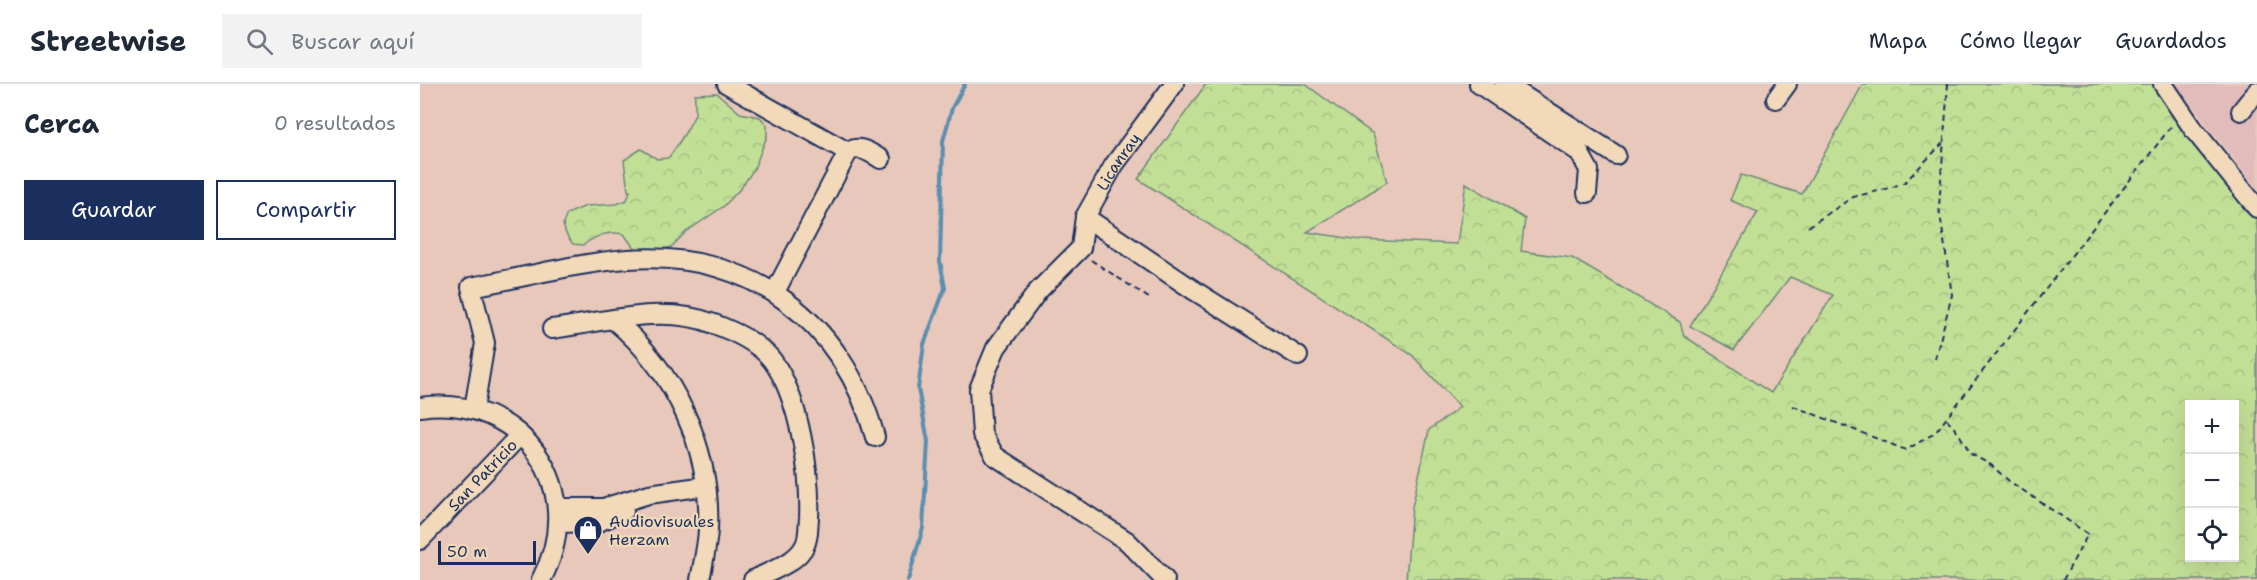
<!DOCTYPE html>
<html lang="es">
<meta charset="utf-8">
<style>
body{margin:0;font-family:"Shantell Sans",sans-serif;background:#f2f2f3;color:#1f2937}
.controls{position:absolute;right:18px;bottom:18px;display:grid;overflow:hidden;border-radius:0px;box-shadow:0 6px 24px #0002}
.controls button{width:54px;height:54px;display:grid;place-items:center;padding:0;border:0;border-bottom:2px solid #e0e1e3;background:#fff;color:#1f2937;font:30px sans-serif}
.scale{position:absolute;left:18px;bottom:15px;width:98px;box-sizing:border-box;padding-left:6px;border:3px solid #1b2f5e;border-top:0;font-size:16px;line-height:21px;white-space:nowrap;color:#1b2f5e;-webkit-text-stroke:4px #f1d9b9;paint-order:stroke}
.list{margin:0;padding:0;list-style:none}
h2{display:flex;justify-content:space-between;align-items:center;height:78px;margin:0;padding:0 24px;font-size:26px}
h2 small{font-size:20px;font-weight:400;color:#747a83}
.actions{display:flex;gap:12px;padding:18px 24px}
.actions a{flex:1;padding:14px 0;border:2px solid #1b2f5e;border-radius:0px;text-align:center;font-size:21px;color:#1b2f5e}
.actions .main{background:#1b2f5e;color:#fff}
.icon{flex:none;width:33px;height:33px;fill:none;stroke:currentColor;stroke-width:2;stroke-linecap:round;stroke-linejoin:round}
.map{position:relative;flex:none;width:1837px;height:496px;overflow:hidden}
header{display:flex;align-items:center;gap:36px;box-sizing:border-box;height:84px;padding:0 30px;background:#fff;border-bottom:2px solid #e0e1e3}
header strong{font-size:28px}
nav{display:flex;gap:33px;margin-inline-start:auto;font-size:21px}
.search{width:420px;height:54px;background:#f2f2f3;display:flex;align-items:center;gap:15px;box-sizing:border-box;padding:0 21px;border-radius:0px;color:#747a83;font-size:22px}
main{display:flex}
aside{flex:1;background:#fff}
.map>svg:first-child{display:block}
.built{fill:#e2bcba}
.forest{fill:url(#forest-crowns);stroke:#6e877a;stroke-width:1.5;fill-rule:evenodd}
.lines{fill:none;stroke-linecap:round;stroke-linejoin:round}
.stream{stroke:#5b8eb0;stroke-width:4}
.minor-casing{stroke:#1b2f5e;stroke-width:22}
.path{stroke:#1b2f5e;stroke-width:2;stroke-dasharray:6 4.5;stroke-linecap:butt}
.minor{stroke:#f1d9b9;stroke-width:18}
.labels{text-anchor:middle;stroke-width:4.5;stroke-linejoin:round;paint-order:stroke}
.street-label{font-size:16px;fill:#1b2f5e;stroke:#f1d9b9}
.poi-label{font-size:16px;fill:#1b2f5e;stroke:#f1d9b9;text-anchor:start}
</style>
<header>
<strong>Streetwise</strong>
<div class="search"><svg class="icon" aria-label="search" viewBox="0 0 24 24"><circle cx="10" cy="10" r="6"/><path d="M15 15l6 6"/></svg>Buscar aquí</div>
<nav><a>Mapa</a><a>Cómo llegar</a><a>Guardados</a></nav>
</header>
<main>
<aside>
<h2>Cerca<small>0 resultados</small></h2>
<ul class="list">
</ul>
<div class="actions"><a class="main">Guardar</a><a>Compartir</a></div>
</aside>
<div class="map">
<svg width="1837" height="496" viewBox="0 0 1837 496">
<defs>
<pattern id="forest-crowns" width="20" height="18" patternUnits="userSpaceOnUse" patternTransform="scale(1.5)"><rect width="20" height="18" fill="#c2df96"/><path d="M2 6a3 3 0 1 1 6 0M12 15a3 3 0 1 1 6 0" fill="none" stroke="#a6c084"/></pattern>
</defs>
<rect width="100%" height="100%" fill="#e8c8ba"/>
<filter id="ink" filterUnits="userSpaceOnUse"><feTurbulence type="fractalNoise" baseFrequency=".0167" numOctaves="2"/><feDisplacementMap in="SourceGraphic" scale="12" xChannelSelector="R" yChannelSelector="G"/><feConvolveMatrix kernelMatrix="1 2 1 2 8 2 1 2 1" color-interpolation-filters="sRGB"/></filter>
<g filter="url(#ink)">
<path class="built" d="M1756,0H1837V105Z"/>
<path class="forest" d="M786,0H885L953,50L967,98L887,148L941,156L1037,160L1046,99L1105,135L1101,167L1152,174L1260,238L1264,252L1351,309L1413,211L1370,193L1314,266L1270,242L1338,128L1310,116L1321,91L1382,110L1443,0H1733L1765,45L1837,136V496H986L992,423L1009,346L1040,323L992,271L718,95ZM1770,320H1814V474H1770Z
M297,9L320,29L340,33L347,41V52L334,85L321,104L304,122L266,148L251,163L238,167H216L204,150C186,147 178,151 163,161L153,160L146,150L143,140L147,130L166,122L197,120L207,116L210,107H208L204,76L221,65L237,75L248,74C253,69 275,34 275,29C276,23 274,17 275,10Z"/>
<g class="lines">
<path class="stream" d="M488,496L503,444L508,357L498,305L504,260L525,204L520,177L523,57L532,24L545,0"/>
<g class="minor-casing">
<g id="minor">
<path d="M307,0L428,68"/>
<path d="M1059,0L1159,68L1169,86L1167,109"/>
<path d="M1085,0L1196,71"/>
<path d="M1743,0L1774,46L1837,124"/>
<path d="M1356,15L1367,0"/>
<path d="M1821,27L1837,7"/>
<path d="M665,133L775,207L878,272"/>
<path d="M355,208L428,68C440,60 450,69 461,75"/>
<path d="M194,236C255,287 292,366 288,446C287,463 283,480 280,496"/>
<path d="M132,245C184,238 243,220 294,240C313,247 339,259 352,276C379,312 391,390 389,434C388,442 389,453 385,461C377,479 350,487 333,496"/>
<path d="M0,323C102,309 170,405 121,496"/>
<path d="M54,325L65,259L51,203C102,194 155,179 208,175C330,166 423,236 455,353"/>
<path d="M138,424H183L229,410L286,402"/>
<path d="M138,439L178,438L204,427"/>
<path id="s1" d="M0,456L100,351"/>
<path id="s2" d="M745,496L707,457L575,372L562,350L559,305L576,264L618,207L661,164L665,133L694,81L754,0"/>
</g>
</g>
<path class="path" d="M1388,143L1433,113L1470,104L1485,98L1523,59
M671,176L732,216
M1515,275L1532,211L1519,123L1528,0
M1373,322L1486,366L1515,349L1753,40
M1527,335L1539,350L1551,370L1571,381L1589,397L1668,450L1643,496"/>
<use href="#minor" class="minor"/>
</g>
</g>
<defs>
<g id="shop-pin" transform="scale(1.5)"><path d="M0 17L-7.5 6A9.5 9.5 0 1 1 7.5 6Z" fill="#1b2f5e" stroke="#f1d9b9"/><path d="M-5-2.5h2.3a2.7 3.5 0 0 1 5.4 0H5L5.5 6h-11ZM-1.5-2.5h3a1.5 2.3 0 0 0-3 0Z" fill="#fff"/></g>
</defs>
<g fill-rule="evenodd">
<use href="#shop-pin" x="168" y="446"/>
</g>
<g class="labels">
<g class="street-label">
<text dy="6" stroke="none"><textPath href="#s2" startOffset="554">Licanray</textPath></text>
<text dy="6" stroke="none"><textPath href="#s1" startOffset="90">San Patricio</textPath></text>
</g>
<g class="poi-label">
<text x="189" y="443">Audiovisuales<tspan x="189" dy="18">Herzam</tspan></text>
</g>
</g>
</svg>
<div class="controls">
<button>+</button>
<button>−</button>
<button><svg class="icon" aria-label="locate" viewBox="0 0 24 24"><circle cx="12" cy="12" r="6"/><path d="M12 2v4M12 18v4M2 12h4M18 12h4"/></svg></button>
</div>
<div class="scale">50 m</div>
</div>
</main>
